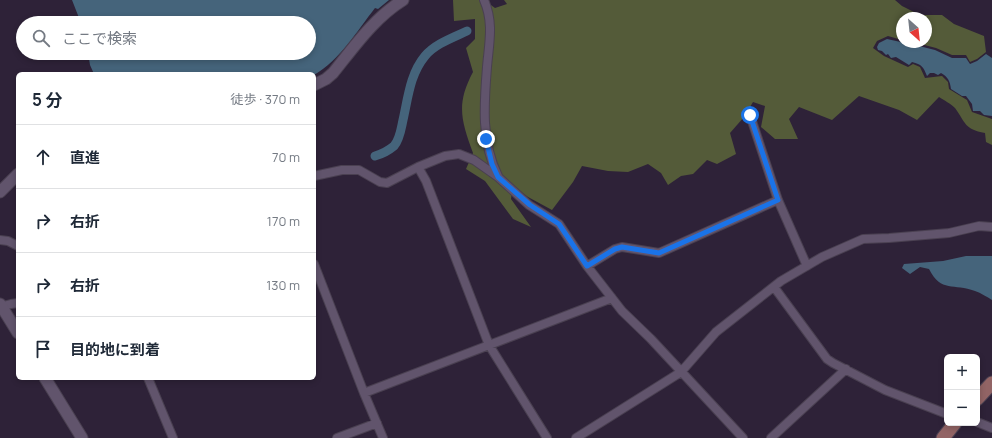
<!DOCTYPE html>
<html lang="ja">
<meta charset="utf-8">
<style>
body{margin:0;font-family:Manrope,"Noto Sans JP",sans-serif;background:#f6f6f7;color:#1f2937}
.controls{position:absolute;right:12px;bottom:12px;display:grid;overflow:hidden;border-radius:6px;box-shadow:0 2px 6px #0003}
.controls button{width:36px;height:36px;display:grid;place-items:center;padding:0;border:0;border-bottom:1px solid #e0e1e3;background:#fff;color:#1f2937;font:20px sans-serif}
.compass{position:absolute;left:896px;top:12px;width:36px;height:36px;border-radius:50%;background:#fff;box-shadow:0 2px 6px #0003;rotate:153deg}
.stop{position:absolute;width:12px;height:12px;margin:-9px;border:3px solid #1a73e8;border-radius:50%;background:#fff}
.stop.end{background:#1a73e8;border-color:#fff;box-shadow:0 1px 4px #0008}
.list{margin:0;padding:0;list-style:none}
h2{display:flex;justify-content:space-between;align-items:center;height:52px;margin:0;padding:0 16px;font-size:17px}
h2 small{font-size:13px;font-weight:400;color:#747a83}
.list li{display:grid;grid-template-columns:26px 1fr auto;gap:12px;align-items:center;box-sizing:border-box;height:64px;padding:0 16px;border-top:1px solid #e0e1e3}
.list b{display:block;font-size:15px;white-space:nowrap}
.list em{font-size:13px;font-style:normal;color:#747a83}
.icon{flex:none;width:22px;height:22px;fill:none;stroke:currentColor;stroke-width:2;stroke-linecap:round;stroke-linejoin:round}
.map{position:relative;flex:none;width:992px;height:438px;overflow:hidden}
.search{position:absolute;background:#fff;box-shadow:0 2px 6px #0003;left:16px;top:16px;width:300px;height:44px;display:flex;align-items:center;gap:10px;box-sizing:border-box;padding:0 14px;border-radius:22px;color:#747a83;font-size:15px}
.panel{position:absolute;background:#fff;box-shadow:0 2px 6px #0003;left:16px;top:72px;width:300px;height:308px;border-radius:6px}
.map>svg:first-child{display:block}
.forest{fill:#545b39}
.water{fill:#45647b}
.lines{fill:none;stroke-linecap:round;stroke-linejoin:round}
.canal{stroke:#45647b;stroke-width:9}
.minor-casing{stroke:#4a4051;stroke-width:10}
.tertiary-casing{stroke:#4a4051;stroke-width:13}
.primary-casing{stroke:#4a4051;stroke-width:15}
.minor{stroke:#61546c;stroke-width:8}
.tertiary{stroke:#61546c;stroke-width:11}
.primary{stroke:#926465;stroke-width:13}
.route{stroke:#1a73e8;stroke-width:5}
</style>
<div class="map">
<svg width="992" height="438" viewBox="0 0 992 438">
<rect width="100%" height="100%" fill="#2e2238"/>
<path class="forest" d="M453,0H484L495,8L507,4L504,0H895L902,6L920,15H942L954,24L984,36L986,52L977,59L970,62L966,55H952L936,48L913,42H926V18H902V40L888,36L877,41L873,48L884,56L908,67L913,64L920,67L925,78L942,76L948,82L949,89L967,100L972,112L992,119V145L986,142L985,133C964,129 966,123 955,108C951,104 944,100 939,97L917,120L899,110L859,96L832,120L799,107L789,119L798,139H775L761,127L765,106L753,102L744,117L730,133L736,154L717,164L707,160L693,174L681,176L668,185L661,173L648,164L628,172L608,171L582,166L573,182L552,210L528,197L513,186L511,199L531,227L513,219L485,181L466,169L473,153C461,120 456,104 473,72L466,48L475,39V19L454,21Z"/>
<path class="water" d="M72,0H389L378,9L375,8C357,31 340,60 314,75L94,74L90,65L88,53H309V23H81Z
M887,39L919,46L935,50L952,58H966L970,64L977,61L986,54L992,58V116L984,115L980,111H973L972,104L966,96H962L951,89C950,81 948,77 941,73L938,75L934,73H930L927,76C923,66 922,65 912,62L909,65L896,57L891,58L888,54L886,55L882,51L878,50L877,47L879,43Z
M966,256H992V300C987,297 981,293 975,291C954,283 941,293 929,269L920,267L910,274L902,268L904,264L943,261Z"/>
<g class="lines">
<path class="canal" d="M375,156C382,154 388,151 394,146C400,139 401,129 403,120C408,98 410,74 425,56C435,44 452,38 467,31"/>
<g class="minor-casing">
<path id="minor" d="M484,0C494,23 489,43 487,67C484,104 481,142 498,176
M750,115L778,200L807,266
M418,167L426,181L489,345L547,438
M314,176L342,170H359L380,182L387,183L418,167L445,156L459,154L474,160L498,177L529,205L559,224L587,266L622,311L651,339L743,438
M0,240L8,241L18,246
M314,264L364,393L383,438
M587,266L615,249L622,247L659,253L778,200
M774,287L827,359L833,363L885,390L947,414
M0,307L11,304L18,303
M148,378L173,438
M364,393L612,298
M977,422L992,428
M337,438L377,423
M576,438L681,372L716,332L781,281L822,257L863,239L889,238L949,233L979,226L992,227
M771,438L846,369"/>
</g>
<g class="tertiary-casing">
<path id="tertiary" d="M314,85L326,79L333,73C354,47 374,18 403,0
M0,192L18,174
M0,304L18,333
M45,378L82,438"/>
</g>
<g class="primary-casing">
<path id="primary" d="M977,399L992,383
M943,438L955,423"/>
</g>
<use href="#minor" class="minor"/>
<use href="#tertiary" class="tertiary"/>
<use href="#primary" class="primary"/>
</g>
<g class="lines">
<path class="route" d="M486,139L492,164L498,177L530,205L559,224L587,266L615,249L622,247L659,253L778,200L750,115"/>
</g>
</svg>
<div class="controls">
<button>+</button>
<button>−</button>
</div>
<svg class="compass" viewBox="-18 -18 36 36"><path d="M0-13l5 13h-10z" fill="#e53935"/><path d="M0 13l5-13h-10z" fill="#747a83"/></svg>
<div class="stop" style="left:750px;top:115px"></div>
<div class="stop end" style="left:486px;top:139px"></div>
<div class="search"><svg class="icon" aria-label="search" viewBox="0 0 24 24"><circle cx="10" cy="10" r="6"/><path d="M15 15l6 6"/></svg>ここで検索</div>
<section class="panel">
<h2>5 分<small>徒歩 · 370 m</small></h2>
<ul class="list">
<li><svg class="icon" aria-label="ahead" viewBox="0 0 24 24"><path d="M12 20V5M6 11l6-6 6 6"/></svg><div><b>直進</b></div><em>70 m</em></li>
<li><svg class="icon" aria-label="right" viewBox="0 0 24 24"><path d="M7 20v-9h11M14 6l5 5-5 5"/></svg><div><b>右折</b></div><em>170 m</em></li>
<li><svg class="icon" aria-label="right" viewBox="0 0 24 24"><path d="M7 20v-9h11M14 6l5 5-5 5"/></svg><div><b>右折</b></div><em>130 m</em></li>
<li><svg class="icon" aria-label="arrive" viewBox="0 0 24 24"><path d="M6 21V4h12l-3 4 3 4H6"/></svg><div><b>目的地に到着</b></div></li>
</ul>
</section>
</div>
